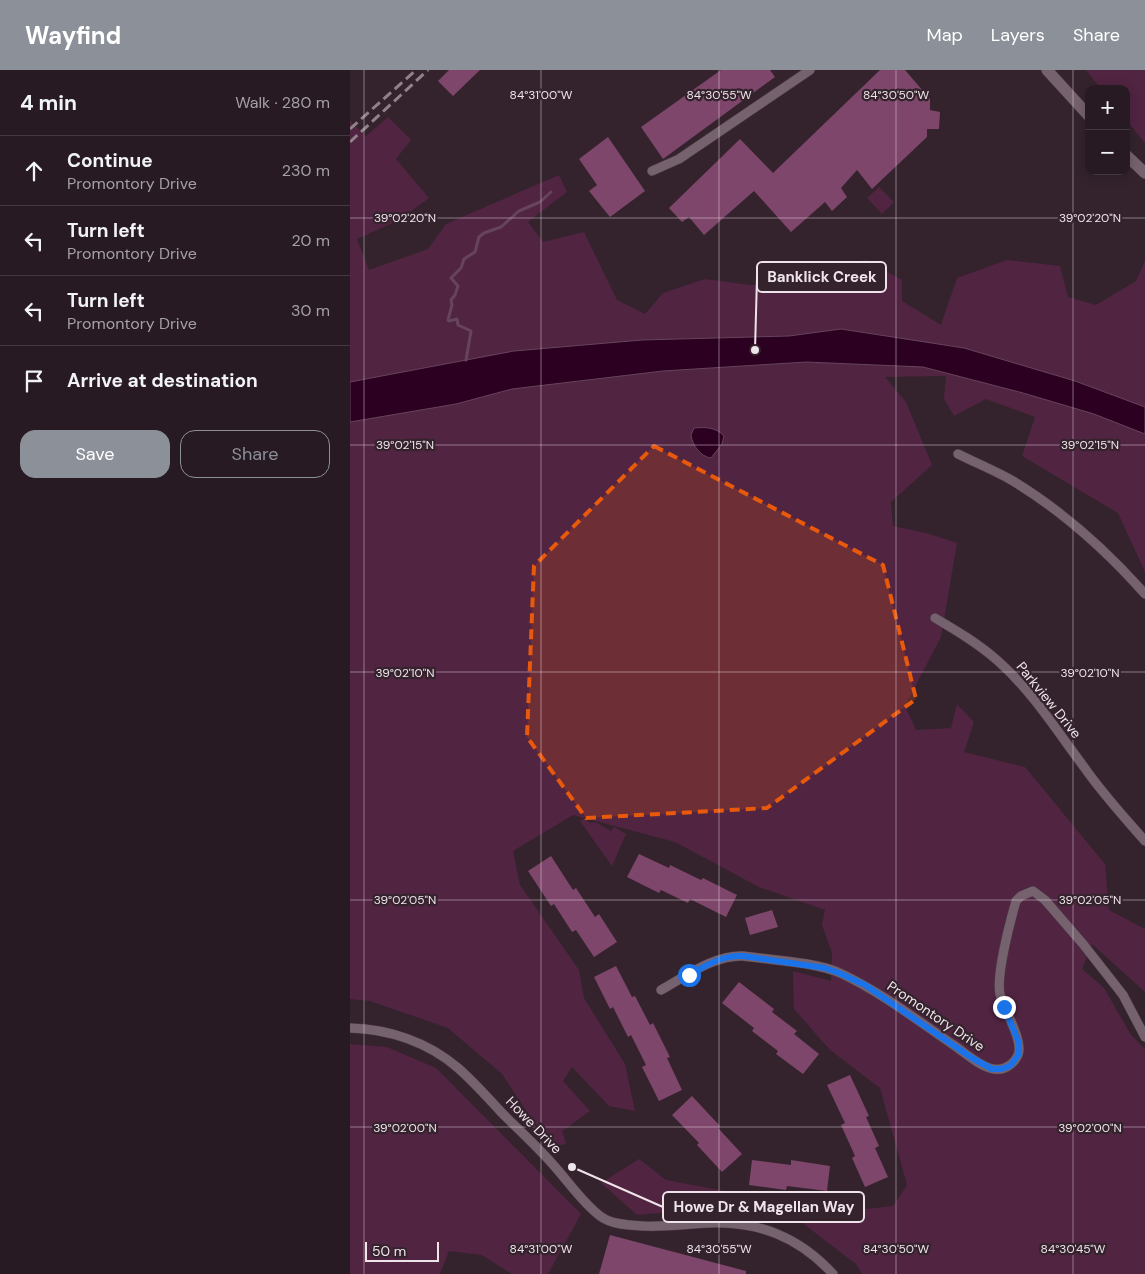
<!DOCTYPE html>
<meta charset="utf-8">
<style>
body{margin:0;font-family:"DM Sans",sans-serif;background:#33272f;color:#f1f3f6}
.controls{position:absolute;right:15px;top:15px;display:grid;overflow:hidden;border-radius:10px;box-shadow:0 2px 12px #0003}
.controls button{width:45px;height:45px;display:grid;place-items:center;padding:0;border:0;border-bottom:1px solid #433840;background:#271a22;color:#f1f3f6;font:25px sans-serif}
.scale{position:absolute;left:15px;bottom:12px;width:74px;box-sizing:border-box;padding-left:5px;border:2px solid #efe4ea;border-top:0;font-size:14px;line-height:18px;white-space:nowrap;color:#efe4ea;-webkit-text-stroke:4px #34232d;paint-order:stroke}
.stop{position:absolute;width:15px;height:15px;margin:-11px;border:4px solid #1a73e8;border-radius:50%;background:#fff}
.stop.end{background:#1a73e8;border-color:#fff;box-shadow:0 1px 5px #0008}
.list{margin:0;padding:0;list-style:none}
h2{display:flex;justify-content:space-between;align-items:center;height:65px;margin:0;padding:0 20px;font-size:21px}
h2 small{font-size:16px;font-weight:400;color:#a4a1a5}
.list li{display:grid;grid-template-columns:32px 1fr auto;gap:15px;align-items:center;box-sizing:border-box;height:70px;padding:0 20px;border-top:1px solid #433840}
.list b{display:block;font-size:19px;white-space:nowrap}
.list p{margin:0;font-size:16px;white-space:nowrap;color:#a4a1a5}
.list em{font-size:16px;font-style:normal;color:#a4a1a5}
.actions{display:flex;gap:10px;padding:15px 20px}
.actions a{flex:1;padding:11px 0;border:1px solid #8c9099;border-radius:15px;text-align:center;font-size:18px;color:#8c9099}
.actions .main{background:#8c9099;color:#fff}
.icon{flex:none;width:28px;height:28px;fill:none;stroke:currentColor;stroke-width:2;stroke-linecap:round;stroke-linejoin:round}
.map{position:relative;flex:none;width:795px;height:1204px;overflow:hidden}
header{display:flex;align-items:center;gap:30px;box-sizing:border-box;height:70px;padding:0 25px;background:#8c9099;color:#fff}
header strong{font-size:24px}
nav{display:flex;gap:28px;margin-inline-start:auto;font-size:18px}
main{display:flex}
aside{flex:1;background:#271a22}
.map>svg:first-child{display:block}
.green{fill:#512442}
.water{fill:#2c0020;stroke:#66445d}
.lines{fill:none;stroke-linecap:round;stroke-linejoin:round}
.stream{stroke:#66445d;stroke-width:3}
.building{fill:#7d466a}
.street-casing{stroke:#4e4049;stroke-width:10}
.secondary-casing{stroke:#4e4049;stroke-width:12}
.street{stroke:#76626e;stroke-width:9}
.secondary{stroke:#76626e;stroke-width:11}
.rail{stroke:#90828a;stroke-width:3;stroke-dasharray:10 5;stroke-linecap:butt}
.route{stroke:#1a73e8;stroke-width:6}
.marked{fill:#e8590c;fill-opacity:0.2;stroke:#e8590c;stroke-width:4;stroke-dasharray:10 6;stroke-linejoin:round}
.ticks{fill:none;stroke:#efe4ea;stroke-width:1;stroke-opacity:0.45}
.labels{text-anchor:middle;stroke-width:4.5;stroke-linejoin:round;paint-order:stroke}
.street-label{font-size:14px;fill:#efe4ea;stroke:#34232d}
.ticks-label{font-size:12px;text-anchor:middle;fill:#efe4ea;stroke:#34232d;stroke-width:4.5;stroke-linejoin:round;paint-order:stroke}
.leader{fill:none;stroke:#efe4ea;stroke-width:2}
.callout-dot{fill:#efe4ea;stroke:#34232d;stroke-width:2}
.callout{fill:#34232d;stroke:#efe4ea;stroke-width:2}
.callout-label{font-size:15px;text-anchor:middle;font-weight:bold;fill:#efe4ea}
</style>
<header>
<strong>Wayfind</strong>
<nav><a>Map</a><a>Layers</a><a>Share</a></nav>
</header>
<main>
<aside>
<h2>4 min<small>Walk · 280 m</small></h2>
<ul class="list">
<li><svg class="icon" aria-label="ahead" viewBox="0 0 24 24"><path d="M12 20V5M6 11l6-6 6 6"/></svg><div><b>Continue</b><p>Promontory Drive</p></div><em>230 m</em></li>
<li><svg class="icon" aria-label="left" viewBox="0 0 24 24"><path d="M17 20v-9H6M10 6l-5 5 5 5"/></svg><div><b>Turn left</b><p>Promontory Drive</p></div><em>20 m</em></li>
<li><svg class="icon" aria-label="left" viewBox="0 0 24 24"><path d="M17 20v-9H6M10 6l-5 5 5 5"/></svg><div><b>Turn left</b><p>Promontory Drive</p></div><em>30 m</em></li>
<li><svg class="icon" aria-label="arrive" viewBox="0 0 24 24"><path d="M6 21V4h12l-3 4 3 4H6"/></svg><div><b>Arrive at destination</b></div></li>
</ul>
<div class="actions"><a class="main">Save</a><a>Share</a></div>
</aside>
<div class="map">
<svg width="795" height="1204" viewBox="0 0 795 1204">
<rect width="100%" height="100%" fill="#34232d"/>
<path class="green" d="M736,0H795V73L776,50V19H751Z
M38,47L61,70L46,89L79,128L49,150L7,169L19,200L78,179L96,154L209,105L217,122L178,152L193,172L234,162L267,230L295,244L313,223L355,209L400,215H455L460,201L515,190L552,210V231L591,255L607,208L657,190L710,196L718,227L746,235L786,211L795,191V502L768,443L672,386L685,347L636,329L604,346L594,329L596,306L535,307L556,332L582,395L541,432L543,456L576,463L607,473L591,567L555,636L566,660L601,658L607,634L624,652L614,682L675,697L755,794L759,840L795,859V922L742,874L732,899L754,918L781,965L795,979V1204H512L506,1194L451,1152L379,1137L287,1145L251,1113L289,1089L316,1110L396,1125L506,1140L543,1136L557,1115L530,1018L480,980L444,939L443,901L481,911L482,883L472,855L475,840L409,817L325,772L223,745L163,781L170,815L229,900L234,928L275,994L285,1041L259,1036L222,997L213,1011L240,1041L212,1061L216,1074L200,1077L152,1004L98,958L20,931L0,929V51L16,66Z
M529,117L544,132L532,144L517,128Z
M234,749L240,753L245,752L261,761L264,757L276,764L262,796L230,751Z
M0,974L37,977L86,998L231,1144L198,1204H162L132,1185L99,1181L90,1204H0Z"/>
<path class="water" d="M491,259L614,278L725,311L795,337V364L744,344L673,323L573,297L456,292L313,301L162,319L106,334L0,352V312L21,308L164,281L292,270L439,266Z
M344,358C355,357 366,357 374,366L372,374L361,388C351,387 342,375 341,365Z"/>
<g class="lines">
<path class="stream" d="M116,290L121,261L108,255L107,249L99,251L98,250L102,235L101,230L105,225L108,216L101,208L111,198L114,189L125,182L129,167L134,163L151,157L169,141L190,132L201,122"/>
</g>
<path class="building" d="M99,0H130L103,26L88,11Z
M371,0H420L425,7L313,89L291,57Z
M530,0H555L580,29V40L590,42L589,59H577V67L522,119L507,100L491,118L497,127L482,141L475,132L441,162L404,121L354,165L339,147L332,152L319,138L390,69L423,103Z
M258,67L295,121L260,147L239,121L247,115L229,89Z
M289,784L319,798L320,795L351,810L353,808L387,825L376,847L340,829L338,833L311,820L309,823L277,807Z
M201,786L223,820L226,818L245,847L249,844L267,872L244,887L226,860L222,862L204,834L201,836L178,801Z
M422,840L428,857L400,865L395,848Z
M266,896L282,927L285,926L300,955L303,953L320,987L317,988L332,1020L309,1031L292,997L296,995L281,965L278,967L263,937L260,939L244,907Z
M389,912L424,939L422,942L447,961L444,964L469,984L453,1004L426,984L428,981L402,961L404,958L372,933Z
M500,1005L519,1046L516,1047L529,1076L525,1078L538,1107L515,1117L502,1088L505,1086L491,1055L495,1053L477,1015Z
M342,1026L370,1056L368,1058L392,1084L372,1102L347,1075L349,1073L322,1045Z
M402,1090L441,1095V1090L480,1096L477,1121L437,1116L436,1120L399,1115Z
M260,1165L396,1201V1204H249Z"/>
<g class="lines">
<g class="street-casing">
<path id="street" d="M302,101L329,89L460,0
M608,384C626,393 646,401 663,411C714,442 756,480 795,524
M585,548C607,561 629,574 648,591C682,621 707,661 734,697C752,723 774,747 795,771
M311,920C336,906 364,885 393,886C422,890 465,892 490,903C531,922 568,951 605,976C615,983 632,998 644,999C654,1001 664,994 668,985C674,971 654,940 650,924C646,905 660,852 666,831L671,826L683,821L695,830L733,874L773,925L795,967
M0,958C39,959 78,972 108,998C124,1012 139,1029 153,1044C171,1062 190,1079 206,1098C220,1114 233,1133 250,1146C262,1155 280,1155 294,1156C316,1157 336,1154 358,1153C409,1151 449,1167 483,1204"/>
</g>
<g class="secondary-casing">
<path id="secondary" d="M697,0L739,46
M776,85L795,103"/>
</g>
<use href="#street" class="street"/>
<use href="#secondary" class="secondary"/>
<path class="rail" d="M0,59L66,0
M0,72L78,0"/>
</g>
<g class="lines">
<path class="route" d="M339,905C357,895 372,885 393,886L475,898L489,903L515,915L622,988L642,999H651L660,996L669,984V973L654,937"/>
</g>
<path class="marked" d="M304,376L533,495L566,629L417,738L236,748L177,667L184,496Z"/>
<path class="ticks" d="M14,0V1204M191,0V1204M369,0V1204M546,0V1204M723,0V1204M0,148H795M0,375H795M0,602H795M0,830H795M0,1057H795"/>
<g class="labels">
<g class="street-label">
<text transform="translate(699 630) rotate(51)" y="5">Parkview Drive</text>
<text transform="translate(586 946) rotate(34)" y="5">Promontory Drive</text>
<text transform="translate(184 1055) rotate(46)" y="5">Howe Drive</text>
</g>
</g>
<g class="ticks-label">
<text x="191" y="29">84°31'00"W</text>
<text x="369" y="29">84°30'55"W</text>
<text x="546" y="29">84°30'50"W</text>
<text x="55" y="152">39°02'20"N</text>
<text x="740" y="152">39°02'20"N</text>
<text x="55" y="379">39°02'15"N</text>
<text x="740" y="379">39°02'15"N</text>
<text x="55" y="607">39°02'10"N</text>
<text x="740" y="607">39°02'10"N</text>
<text x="55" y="834">39°02'05"N</text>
<text x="740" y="834">39°02'05"N</text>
<text x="55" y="1062">39°02'00"N</text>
<text x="740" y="1062">39°02'00"N</text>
<text x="191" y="1183">84°31'00"W</text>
<text x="369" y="1183">84°30'55"W</text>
<text x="546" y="1183">84°30'50"W</text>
<text x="723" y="1183">84°30'45"W</text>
</g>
<path class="leader" d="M405 280L407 207M222 1097L313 1137"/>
<g class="callout-dot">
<circle cx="405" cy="280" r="5"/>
<circle cx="222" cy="1097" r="5"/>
</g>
<g class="callout">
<rect x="407" y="192" width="129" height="30" rx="5"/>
<rect x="313" y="1122" width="201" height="30" rx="5"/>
</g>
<g class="callout-label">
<text x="472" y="212">Banklick Creek</text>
<text x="414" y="1142">Howe Dr &amp; Magellan Way</text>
</g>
</svg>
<div class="controls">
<button>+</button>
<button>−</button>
</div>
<div class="scale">50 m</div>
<div class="stop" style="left:339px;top:905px"></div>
<div class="stop end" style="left:654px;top:937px"></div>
</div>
</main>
